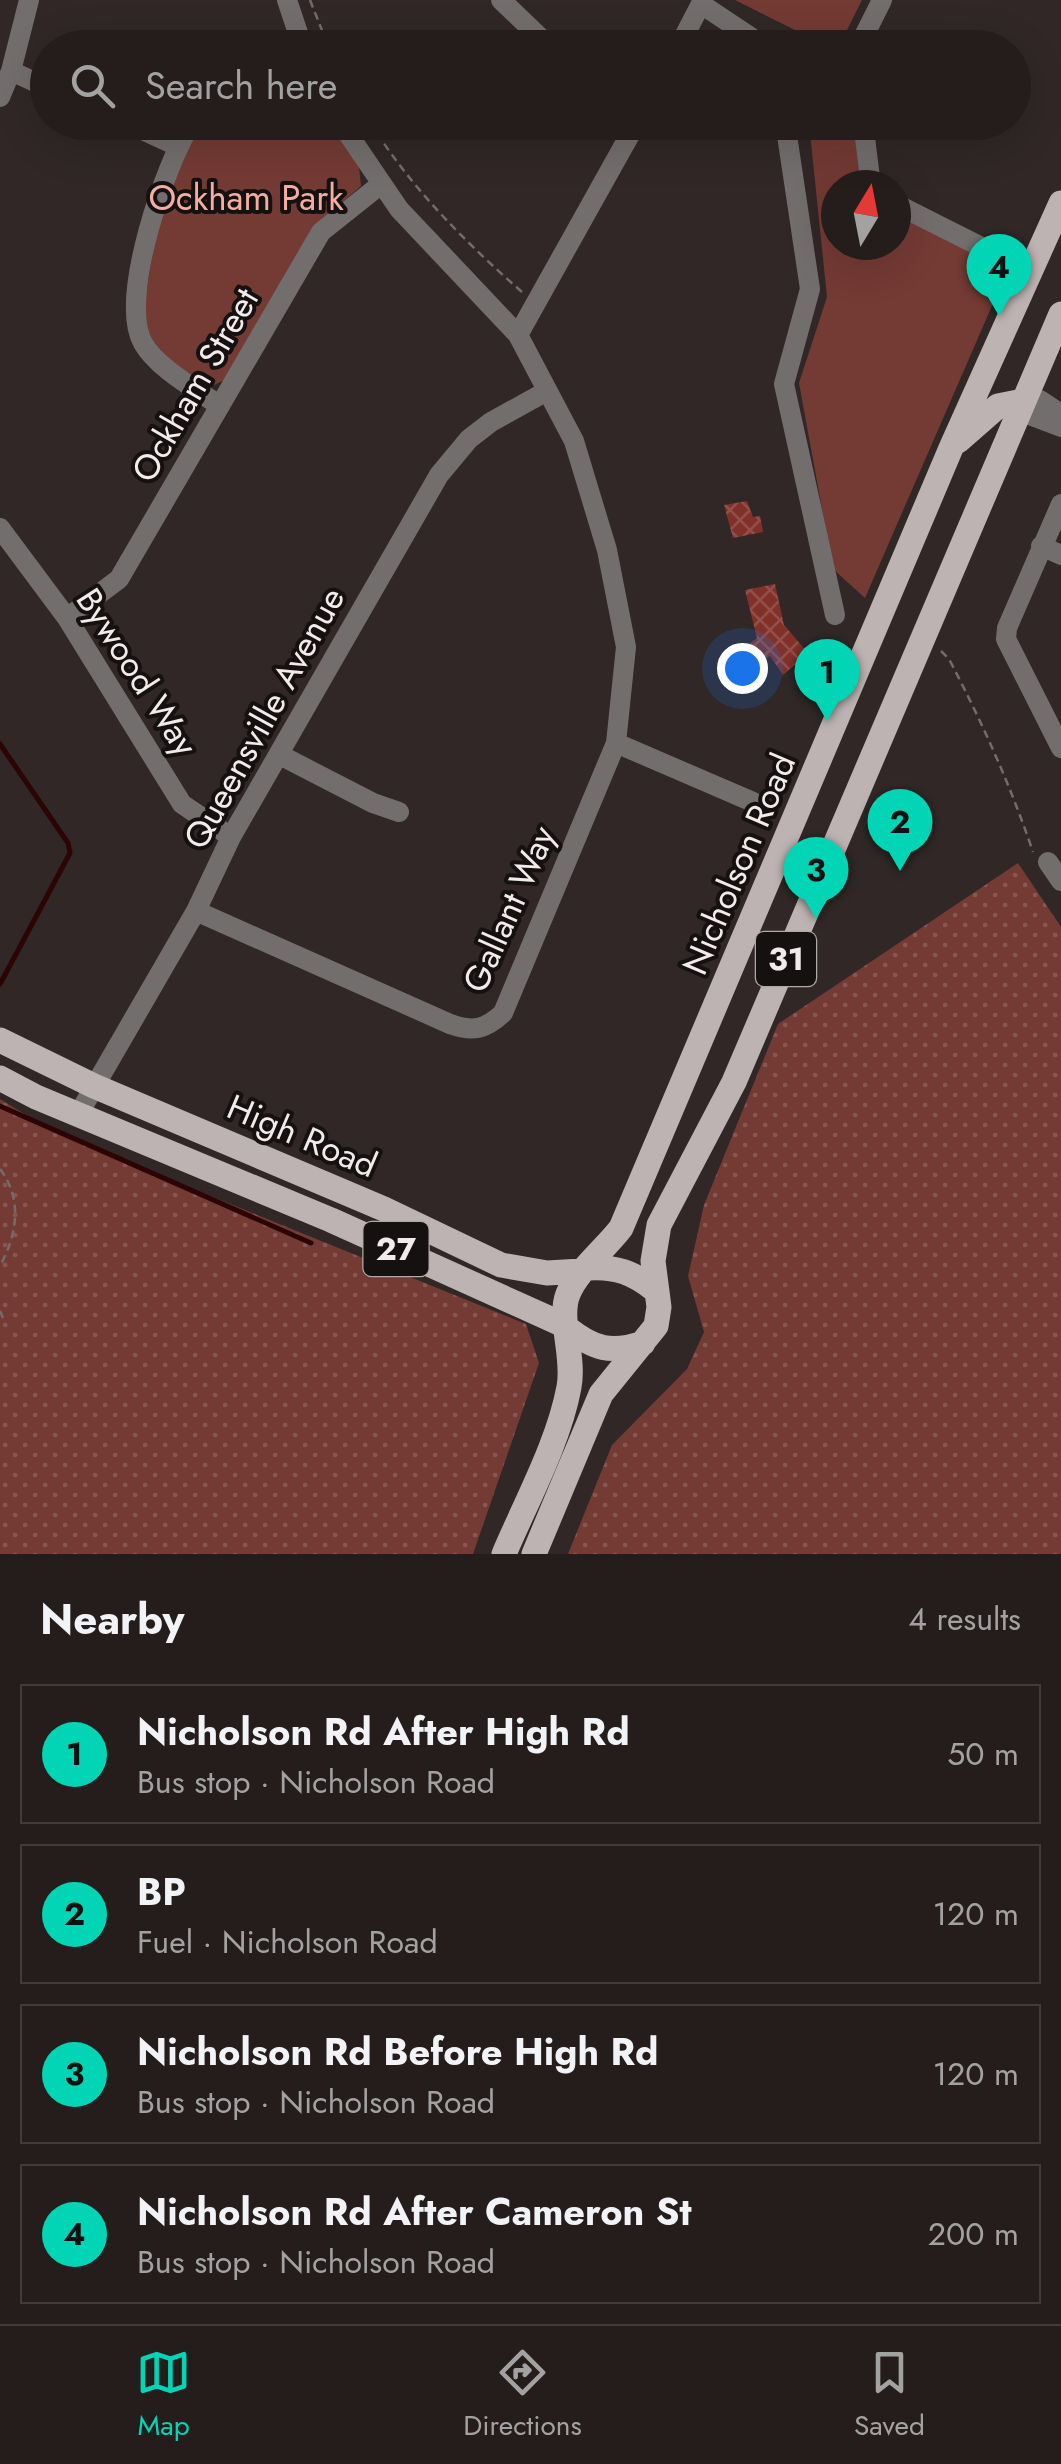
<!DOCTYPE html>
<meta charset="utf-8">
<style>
body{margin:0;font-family:Jost,sans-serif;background:#2c2625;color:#f1f3f6}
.compass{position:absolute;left:821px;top:170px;width:90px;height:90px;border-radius:50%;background:#241d1c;box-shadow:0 10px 40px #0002;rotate:10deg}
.you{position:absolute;left:742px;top:668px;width:35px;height:35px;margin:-25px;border:8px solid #fff;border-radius:50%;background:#1a73e8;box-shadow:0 0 0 15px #1a73e833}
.badge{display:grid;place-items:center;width:65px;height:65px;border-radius:50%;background:#01d5b6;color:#111;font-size:32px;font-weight:700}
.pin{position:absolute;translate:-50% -82px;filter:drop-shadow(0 2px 5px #0008)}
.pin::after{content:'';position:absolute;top:52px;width:35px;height:30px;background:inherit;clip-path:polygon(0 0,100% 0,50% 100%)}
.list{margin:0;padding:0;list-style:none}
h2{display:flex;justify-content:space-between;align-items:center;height:130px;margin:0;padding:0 40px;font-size:42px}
h2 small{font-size:32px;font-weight:400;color:#a3a2a3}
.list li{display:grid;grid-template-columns:65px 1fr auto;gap:30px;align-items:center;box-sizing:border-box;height:140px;margin:0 20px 20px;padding:0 20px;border:2px solid #413b3b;border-radius:0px}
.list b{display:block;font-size:38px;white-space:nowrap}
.list p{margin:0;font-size:32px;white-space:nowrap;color:#a3a2a3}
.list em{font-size:32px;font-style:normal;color:#a3a2a3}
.icon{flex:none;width:55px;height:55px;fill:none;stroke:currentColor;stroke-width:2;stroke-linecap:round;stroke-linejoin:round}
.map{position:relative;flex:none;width:1061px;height:1554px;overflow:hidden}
.search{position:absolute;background:#241d1c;box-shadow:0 10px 40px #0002;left:30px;right:30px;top:30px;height:110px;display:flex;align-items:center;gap:25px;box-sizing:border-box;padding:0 35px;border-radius:55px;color:#a3a2a3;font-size:38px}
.sheet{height:770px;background:#241d1c}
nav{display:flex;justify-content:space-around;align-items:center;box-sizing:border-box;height:140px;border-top:2px solid #413b3b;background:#241d1c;font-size:28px;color:#a3a2a3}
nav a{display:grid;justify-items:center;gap:5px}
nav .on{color:#01d5b6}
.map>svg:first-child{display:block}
.grass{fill:url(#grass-dots)}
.park{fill:#743a34}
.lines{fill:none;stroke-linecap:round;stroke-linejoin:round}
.stream{stroke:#2c0403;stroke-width:5}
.building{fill:url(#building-cross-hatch)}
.path{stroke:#746c6b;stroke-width:2.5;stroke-dasharray:8 5;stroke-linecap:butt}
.minor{stroke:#736e6e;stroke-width:20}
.major{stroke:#bdb3b2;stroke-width:25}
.labels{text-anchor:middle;stroke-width:8;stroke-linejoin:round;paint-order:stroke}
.shield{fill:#151111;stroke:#afaaaa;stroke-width:2.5}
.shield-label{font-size:32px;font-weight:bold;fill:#f1eceb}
.park-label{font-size:35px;fill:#f4ada3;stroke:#151111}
.street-label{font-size:35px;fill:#f1eceb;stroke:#151111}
</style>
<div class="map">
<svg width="1061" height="1554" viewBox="0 0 1061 1554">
<defs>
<pattern id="grass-dots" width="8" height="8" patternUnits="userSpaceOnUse" patternTransform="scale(2.5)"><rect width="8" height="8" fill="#743a34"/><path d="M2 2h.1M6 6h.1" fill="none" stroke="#885752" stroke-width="1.8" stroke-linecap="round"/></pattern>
<pattern id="building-cross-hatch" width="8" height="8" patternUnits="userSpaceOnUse" patternTransform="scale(2.5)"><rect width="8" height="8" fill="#81312a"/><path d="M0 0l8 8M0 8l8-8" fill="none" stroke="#934f49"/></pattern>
</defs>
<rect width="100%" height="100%" fill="#302726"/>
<path class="grass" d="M1018,863L1061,927V1554H568L612,1445L687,1369L704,1332L688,1276L704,1205L778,1024Z
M0,1099L55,1133L526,1324L539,1363L473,1554H0Z"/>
<path class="park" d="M735,0H862L847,30L849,48L801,47L799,32Z
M202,123H332L359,167L361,186L316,225L229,378L214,385C188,379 149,347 144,319C142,310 145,299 147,289C155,230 171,173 202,123Z
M809,123H857L864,185H836V245H896V208L1008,269L865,598L833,569L799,383L827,297Z"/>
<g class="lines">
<path class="stream" d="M0,744L68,843L70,853L0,984
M0,1106L311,1243"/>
</g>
<path class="building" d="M747,501L753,517L760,516L763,532L733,538L724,505Z
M775,584L784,625L808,653L783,675L770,656L754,666L739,651L757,638L745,590Z"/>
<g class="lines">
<path class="path" d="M310,0L329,48
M370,122C410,187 465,242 522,292
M941,651L949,659C982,722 1010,784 1033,852
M0,1169C23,1199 17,1235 0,1266
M0,1311L3,1318"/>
<path class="minor" d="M287,0L303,48
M501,0L551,48
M701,4L767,48
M678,48L703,0
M858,48L882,0
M11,71L48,88
M0,97L11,71L29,0
M125,122L177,146
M192,122C166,162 118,299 143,343C158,369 196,389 220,406
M340,122L399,209L518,335L574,441L607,550L626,647L616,743L753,802
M785,122L810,289L784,384L835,615
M863,122L870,178L874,185
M896,204L1029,271
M518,335L637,122
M1061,414L1040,400L1023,401L1032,416L1061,427
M1061,504L1007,628L1006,639L1061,748
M0,528L67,618L182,804L231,837
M1041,546L1061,555
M67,618L119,579L321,232L380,185
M280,755L373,803L399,812
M1048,862L1061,881
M196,911L450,1024C472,1032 485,1030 503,1013L616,743
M78,1115L196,911L231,837L439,475L469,439L491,422L547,391"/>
<path class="major" d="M958,441L998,406L1023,401
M0,1040L94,1086L384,1209L501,1265L547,1273L582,1271
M0,1078L36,1097L331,1220L566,1326
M588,1268C616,1266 634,1273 655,1290
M567,1328C594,1349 611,1354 643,1343
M504,1554C526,1502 559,1442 569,1387C575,1357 558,1319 568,1294C577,1271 605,1249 621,1228L951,448L1061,203
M534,1554L601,1394L656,1326L659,1307L653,1261L659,1225L734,1082L1061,314"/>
</g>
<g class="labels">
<g class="shield">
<rect x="756" y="932" width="60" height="54" rx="8"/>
<rect x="363.5" y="1222" width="65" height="54" rx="8"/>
</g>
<g class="shield-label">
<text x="786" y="970">31</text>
<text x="396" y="1260">27</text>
</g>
<g class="park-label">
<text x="246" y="210">Ockham Park</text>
</g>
<g class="street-label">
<text transform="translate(195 385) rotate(-60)" y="12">Ockham Street</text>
<text transform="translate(137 672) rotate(57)" y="12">Bywood Way</text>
<text transform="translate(264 718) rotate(-61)" y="12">Queensville Avenue</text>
<text transform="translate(739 864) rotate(-67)" y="12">Nicholson Road</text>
<text transform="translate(509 909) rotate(-66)" y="12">Gallant Way</text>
<text transform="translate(302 1136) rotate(23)" y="12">High Road</text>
</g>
</g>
</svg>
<svg class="compass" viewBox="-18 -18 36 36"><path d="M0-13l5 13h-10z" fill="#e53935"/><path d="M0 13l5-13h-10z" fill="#a3a2a3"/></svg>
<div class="you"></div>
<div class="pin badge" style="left:827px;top:721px">1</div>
<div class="pin badge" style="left:900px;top:871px">2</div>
<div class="pin badge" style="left:816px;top:919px">3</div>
<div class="pin badge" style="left:999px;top:316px">4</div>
<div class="search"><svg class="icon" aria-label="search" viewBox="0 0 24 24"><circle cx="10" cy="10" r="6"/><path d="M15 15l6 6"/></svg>Search here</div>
</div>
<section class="sheet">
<h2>Nearby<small>4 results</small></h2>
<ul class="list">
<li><span class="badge">1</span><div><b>Nicholson Rd After High Rd</b><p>Bus stop · Nicholson Road</p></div><em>50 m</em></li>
<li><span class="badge">2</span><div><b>BP</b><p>Fuel · Nicholson Road</p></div><em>120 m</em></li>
<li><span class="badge">3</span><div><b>Nicholson Rd Before High Rd</b><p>Bus stop · Nicholson Road</p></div><em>120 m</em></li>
<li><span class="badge">4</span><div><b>Nicholson Rd After Cameron St</b><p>Bus stop · Nicholson Road</p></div><em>200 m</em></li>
</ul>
</section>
<nav>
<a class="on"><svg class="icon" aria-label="map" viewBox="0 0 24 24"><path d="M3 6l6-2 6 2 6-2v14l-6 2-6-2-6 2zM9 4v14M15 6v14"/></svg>Map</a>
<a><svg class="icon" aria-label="directions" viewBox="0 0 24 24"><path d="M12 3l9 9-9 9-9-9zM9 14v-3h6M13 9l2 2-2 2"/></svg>Directions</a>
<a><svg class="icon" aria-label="saved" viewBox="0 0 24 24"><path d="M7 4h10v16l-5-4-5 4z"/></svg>Saved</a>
</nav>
